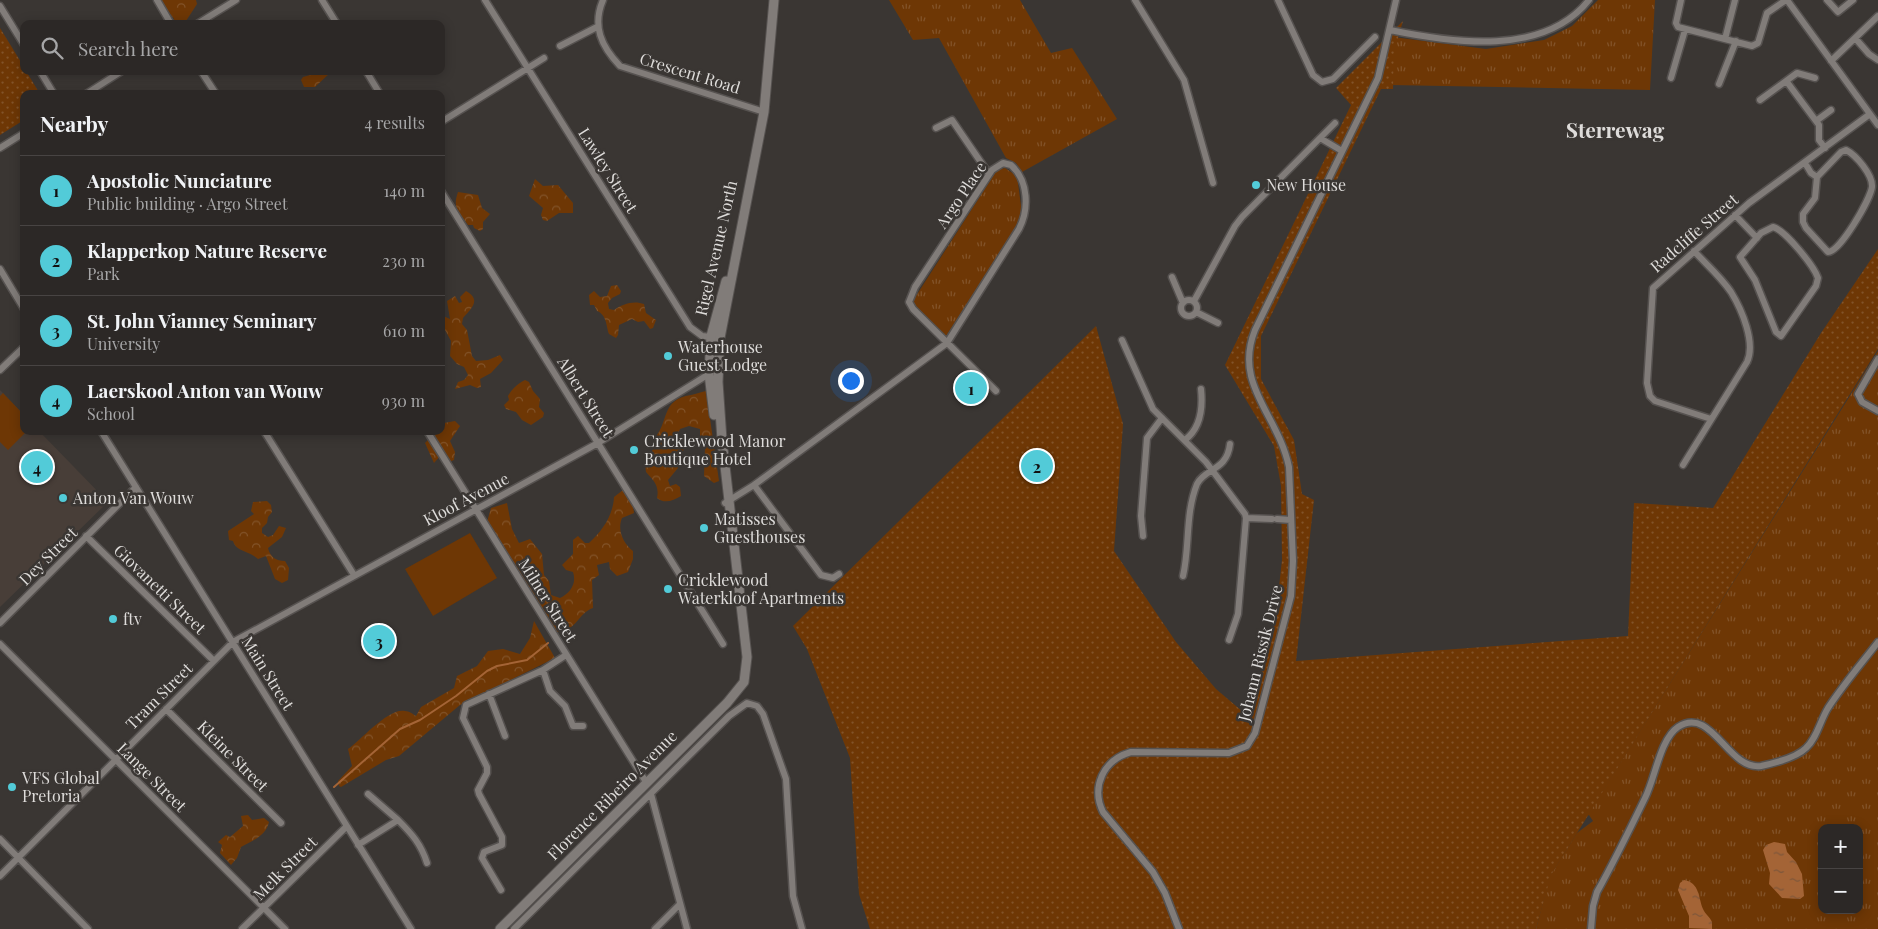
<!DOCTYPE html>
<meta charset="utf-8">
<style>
body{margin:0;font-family:"Playfair Display",serif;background:#34302e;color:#f1f3f6}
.controls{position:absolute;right:15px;bottom:15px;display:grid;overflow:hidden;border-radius:10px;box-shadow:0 2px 12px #0003}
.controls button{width:45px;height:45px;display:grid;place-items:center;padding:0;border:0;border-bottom:1px solid #484443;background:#2c2826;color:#f1f3f6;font:25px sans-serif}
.you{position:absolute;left:850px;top:380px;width:18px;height:18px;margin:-12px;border:4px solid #fff;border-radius:50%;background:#1a73e8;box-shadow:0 0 0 8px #1a73e833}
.badge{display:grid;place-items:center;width:32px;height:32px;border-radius:50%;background:#52cbd8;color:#111;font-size:16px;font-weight:700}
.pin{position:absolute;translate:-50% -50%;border:2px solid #fff;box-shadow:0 1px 5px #0006}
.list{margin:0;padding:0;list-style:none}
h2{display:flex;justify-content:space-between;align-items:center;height:65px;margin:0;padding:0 20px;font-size:21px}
h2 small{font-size:16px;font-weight:400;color:#a6a6a7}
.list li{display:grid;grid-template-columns:32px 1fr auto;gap:15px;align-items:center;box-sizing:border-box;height:70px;padding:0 20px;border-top:1px solid #484443}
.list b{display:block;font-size:19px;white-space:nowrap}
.list p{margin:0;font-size:16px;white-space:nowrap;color:#a6a6a7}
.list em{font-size:16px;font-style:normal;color:#a6a6a7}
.icon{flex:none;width:28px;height:28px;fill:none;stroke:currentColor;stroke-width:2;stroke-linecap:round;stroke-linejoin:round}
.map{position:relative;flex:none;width:1878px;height:929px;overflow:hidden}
.search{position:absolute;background:#2c2826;box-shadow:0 2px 12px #0003;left:20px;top:20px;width:425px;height:55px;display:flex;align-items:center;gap:12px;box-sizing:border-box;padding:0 18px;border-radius:10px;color:#a6a6a7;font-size:19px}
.panel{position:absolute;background:#2c2826;box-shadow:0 2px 12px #0003;left:20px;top:90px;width:425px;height:345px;border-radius:10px}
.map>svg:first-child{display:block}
.built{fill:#483e38}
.grass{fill:url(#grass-tufts);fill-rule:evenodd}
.forest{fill:url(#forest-crowns)}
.park{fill:url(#park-dots)}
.pitch{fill:#6e3705}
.water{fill:url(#water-ripples)}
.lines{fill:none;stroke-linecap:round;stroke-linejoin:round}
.stream{stroke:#a46436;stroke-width:2}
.street-casing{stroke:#565250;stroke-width:9}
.secondary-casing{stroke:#565250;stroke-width:11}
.street{stroke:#817c79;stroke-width:6}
.secondary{stroke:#817c79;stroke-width:9}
.poi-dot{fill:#52cbd8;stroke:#3a3633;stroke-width:2}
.labels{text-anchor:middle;stroke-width:5;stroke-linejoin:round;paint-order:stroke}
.street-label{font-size:16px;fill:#dedcda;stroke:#3a3633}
.poi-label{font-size:16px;fill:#dedcda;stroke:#3a3633;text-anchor:start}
.district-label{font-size:21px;font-weight:bold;fill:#dedcda;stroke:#3a3633}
</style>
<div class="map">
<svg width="1878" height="929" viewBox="0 0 1878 929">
<defs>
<pattern id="grass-tufts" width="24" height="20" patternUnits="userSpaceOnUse" patternTransform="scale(1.25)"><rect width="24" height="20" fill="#6e3705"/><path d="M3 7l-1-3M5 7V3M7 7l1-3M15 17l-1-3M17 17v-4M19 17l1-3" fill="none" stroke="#825329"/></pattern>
<pattern id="forest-crowns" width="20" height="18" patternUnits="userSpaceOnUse" patternTransform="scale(1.25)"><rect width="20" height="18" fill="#6e3705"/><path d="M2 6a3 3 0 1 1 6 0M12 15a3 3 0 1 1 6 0" fill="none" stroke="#825329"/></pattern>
<pattern id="park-dots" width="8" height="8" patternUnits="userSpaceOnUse" patternTransform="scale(1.25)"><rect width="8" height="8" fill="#6e3705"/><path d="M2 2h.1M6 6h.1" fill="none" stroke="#825329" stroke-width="1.8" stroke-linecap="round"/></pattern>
<pattern id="water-ripples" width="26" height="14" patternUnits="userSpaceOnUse" patternTransform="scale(1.25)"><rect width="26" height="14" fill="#a46436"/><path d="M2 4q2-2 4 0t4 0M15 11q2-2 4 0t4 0" fill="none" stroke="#7d563a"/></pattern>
</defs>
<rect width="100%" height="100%" fill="#3a3633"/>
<path class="built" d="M0,390L24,415V431H39L108,502L0,607Z"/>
<path class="grass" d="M889,0H1020L1051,53L1072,48L1117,119L1022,172L1016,163L1006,158L939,38L913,40Z
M1598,0H1655L1650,90L1390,85L1393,37L1486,49L1544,40L1572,26Z
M1005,168L1017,176L1022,213L1015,229L946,336L914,306V299L997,170Z
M1878,351V929H1536L1550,876L1577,833L1593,821L1589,815L1587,816ZM1822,828H1859V910H1822Z"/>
<path class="forest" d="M160,0H196L197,4L186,21L174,24V19Z
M312,71H332L315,87H304L301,80L303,77L310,75Z
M535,179L543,186L558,185L573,203V213H559L547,221L543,220L541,215L543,208L529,196Z
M458,192L478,195L482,208L490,214L483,222V229L480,231L474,228L473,225H468C459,212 452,209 458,192Z
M617,285L621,291L620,294L612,298L608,303L609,309L614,310C622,304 634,300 644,304L646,313L656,320L653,328L650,329L644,321L638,322L632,319L619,325L618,335L616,338L609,334C606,326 607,315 597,311L594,305H590L589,295L594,291L600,297L607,296L611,286Z
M466,291C482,300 471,309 463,318L462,324L467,330L472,356L476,361L488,360L500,355L503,360L491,373L480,379L481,387L477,388L470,385L455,389L458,382L464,380L468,375L464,367L457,364L450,356L451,341L445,330H441V315L450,319L447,301L455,296L459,303L462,302L460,297Z
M525,380L529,382L533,391L540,399L539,407L544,413L543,417L531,425L522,420L516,412L506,409L504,405L509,400L508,396C512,389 517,384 525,380Z
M706,391L719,481L714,483L704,476L705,447L700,439V429L689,426L680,429L676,439L685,447L684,450L671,457L678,464V468L668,480L670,486L676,484L680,487L681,496C673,501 664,504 657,498C660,485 652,479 646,472C644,459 647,455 656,447L654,439C670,421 660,400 691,395C697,394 700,392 706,391Z
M441,420L444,423L455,421L460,426L450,441L455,452L454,460L449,462L440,456L434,463L425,443L429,439L427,431H441Z
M623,490L633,506L634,513L622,518C617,530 623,543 633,551V559L628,572L617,576L610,569L609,562L597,565L599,575L592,580L593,608C578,613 577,631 557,632L487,522L491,508L507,503L512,529L519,543L530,539L542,554L544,575L549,581L551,595L560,598C570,593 577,584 573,572L566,570L562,565L573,554V540L578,536L585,543H589C602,531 613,516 614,497Z
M267,501L271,505L272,512L268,517L267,523L262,528V533L268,537L273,535L279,526L286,528L282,537L268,548C270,557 276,561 285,561L289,568L288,580L282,583L275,579L266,556L258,559C250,551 236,552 233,541L229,540L228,531L254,514L251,511L253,502Z
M534,621L555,658L460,705L399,756L386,760L341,787L339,786L338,781L352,766L348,749C360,741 389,707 405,711C409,711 413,714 416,716L421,707L454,688L457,676L477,666L488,651L503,649L520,654L530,638Z
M248,815L252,820L264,818L269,822C266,836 252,841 241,847L237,858L231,865L220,853L222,845L218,842L226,835L230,837L243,826L241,816Z"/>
<path class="park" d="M1403,21L1394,51L1393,89H1381L1261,336V379L1294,440L1302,494L1314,500L1296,661L1628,636L1634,503L1713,508L1821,333L1878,249V349L1551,875L1536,929H870L859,894L850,758L807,649L793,626L1096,326L1123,424L1114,551L1176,642L1216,689L1249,717L1275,623L1282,560L1281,486L1274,446L1225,365L1351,105L1336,88Z
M0,28L24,67V71H26L40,94H24V120L0,135Z"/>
<path class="pitch" d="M3,393L24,415V431H27L8,450L0,442V396Z
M470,533L497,578L433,616L405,569Z"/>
<path class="water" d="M1774,842L1785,844L1787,852L1796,862L1802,874L1804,896L1800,899L1782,898L1769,884L1770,873L1763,850L1766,845Z
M1684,880C1700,883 1698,897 1703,909C1705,914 1710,917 1712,922V929L1689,928V916L1678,890L1680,883Z"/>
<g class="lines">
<path class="stream" d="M334,787L400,729L420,720L456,696L487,671L497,666L527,660L548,643"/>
<g class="street-casing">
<path id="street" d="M157,0L171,24
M322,0L337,24
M485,0L690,327L702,336L720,338
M603,0C592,26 601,46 620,66L764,112
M1135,0L1184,80L1213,183
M1278,0L1313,75L1322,82L1333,79L1375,37
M1681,0L1676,23L1678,27L1752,46L1758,43L1767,13L1786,0
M1787,0L1878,125
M1827,0L1838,12L1853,0
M0,6L24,45
M197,24L236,0
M1390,30C1453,43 1544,57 1589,0
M1855,38L1869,54L1878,60
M1725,39L1735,0
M560,46L597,27
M1831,61L1878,16
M40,71L54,94
M201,71L216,94
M366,71L380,94
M1671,78L1685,30
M1787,82L1819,125V140L1825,148
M1719,84L1736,41
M86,94L122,71
M1760,100L1797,73L1815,78
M1816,121L1831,110
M441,122L544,58
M936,128L952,120L989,174
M1320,138L1335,123
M0,148L24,133
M1846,150C1856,155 1873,175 1872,187C1870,200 1840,252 1828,252L1806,228L1803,222V214L1815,198L1817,177L1841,152Z
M1805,163L1811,173L1817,177
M441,191L723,644
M1735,215L1757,238
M1773,227C1785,230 1814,266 1818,278L1816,286L1781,336L1776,332L1755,280L1740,257L1761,233Z
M0,269L24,309
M1172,277L1183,303
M1181 308a8 8 0 1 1 16 0a8 8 0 1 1-16 0Z
M1194,301L1235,226L1242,217L1320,138L1342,151
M1196,312L1218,323
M1122,340L1153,409L1206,462L1245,514L1246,518L1238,614L1229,640
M1878,359L1858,394L1862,402L1878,411
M0,370L24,347
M1711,419L1655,401L1650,396L1647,383L1653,288L1749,203L1870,114
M101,431L411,929
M264,431L354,575
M427,431L646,782
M1185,440C1201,428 1203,408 1201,389
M1683,465L1747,362C1756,343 1742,310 1731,292C1721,277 1706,264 1694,251
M754,485L821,575L833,578L839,574
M725,503L754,485L947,343L1019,229C1029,210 1029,181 1011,165L1003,163L992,170L915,287L909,302L913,309L996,391
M1246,518L1272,519
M1277,519L1291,520
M86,536L214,661
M1143,536L1141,516L1147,438L1162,418
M1183,576C1190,546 1185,514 1197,484C1205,468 1227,471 1230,444
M0,623L136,487
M0,644L285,929
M543,670L550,691L565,706L573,726H583
M489,694L505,736
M166,709L281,823
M651,794L687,929
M398,820C412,834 421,844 427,863
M0,839L88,929
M358,845L398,820L368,794
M0,876L233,642L598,443L709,374
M501,890L482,858L484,852L502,845V837L479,794L478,790L487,773V767L463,718L466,705L543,670L566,655
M242,929L346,827
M514,929L729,716L747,703L757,706L763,714L786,779L793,896L802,929
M655,929L680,904
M1179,929L1165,893L1153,872L1103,812C1091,787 1103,760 1131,752L1229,753L1247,746L1255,733L1291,596L1293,561L1289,467C1278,414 1233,385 1255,330L1378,78L1396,0
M1591,929L1593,906L1597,892C1614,862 1630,829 1645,798C1655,779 1660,739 1678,727C1712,705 1728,771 1761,766C1775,763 1796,758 1806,748C1817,738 1820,721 1828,708C1843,685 1861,664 1878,642"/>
</g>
<g class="secondary-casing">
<path id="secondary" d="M714,415L709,374L711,336L726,281
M500,929L727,703L744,682L747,657L722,440L718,382L720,338L764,112L774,0"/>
</g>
<use href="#street" class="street"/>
<use href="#secondary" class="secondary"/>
</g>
<g class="poi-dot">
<circle cx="1256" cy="185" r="5"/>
<circle cx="668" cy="356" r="5"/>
<circle cx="634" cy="450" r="5"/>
<circle cx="63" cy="498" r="5"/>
<circle cx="704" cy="528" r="5"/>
<circle cx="668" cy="589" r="5"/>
<circle cx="113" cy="619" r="5"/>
<circle cx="12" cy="787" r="5"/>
</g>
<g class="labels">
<g class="street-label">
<text transform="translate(690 73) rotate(17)" y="6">Crescent Road</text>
<text transform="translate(608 170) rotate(58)" y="6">Lawley Street</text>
<text transform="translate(961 195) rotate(-56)" y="6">Argo Place</text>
<text transform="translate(1694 233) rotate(-41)" y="6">Radcliffe Street</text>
<text transform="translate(716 248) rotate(-77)" y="6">Rigel Avenue North</text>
<text transform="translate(586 397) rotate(58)" y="6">Albert Street</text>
<text transform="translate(466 499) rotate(-28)" y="6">Kloof Avenue</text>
<text transform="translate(48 556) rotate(-45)" y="6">Dey Street</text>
<text transform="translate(160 589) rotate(44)" y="6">Giovanetti Street</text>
<text transform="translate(548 600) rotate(58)" y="6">Milner Street</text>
<text transform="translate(1260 653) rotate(-76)" y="6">Johann Rissik Drive</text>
<text transform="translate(268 673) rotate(58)" y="6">Main Street</text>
<text transform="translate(159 696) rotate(-45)" y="6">Tram Street</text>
<text transform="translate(233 756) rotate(45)" y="6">Kleine Street</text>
<text transform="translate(152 777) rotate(45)" y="6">Lange Street</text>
<text transform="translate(612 795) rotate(-45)" y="6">Florence Ribeiro Avenue</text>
<text transform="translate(285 868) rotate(-45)" y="6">Melk Street</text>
</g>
<g class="poi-label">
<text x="1266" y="191">New House</text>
<text x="678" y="353">Waterhouse<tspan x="678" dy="18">Guest Lodge</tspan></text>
<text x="644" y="447">Cricklewood Manor<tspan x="644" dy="18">Boutique Hotel</tspan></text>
<text x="73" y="504">Anton Van Wouw</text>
<text x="714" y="525">Matisses<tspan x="714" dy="18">Guesthouses</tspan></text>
<text x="678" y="586">Cricklewood<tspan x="678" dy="18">Waterkloof Apartments</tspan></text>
<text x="123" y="625">ftv</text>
<text x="22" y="784">VFS Global<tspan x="22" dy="18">Pretoria</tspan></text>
</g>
<g class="district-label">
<text x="1615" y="138">Sterrewag</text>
</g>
</g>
</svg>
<div class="controls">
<button>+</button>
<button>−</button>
</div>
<div class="you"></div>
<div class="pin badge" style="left:971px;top:388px">1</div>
<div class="pin badge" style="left:1037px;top:466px">2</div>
<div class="pin badge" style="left:379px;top:641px">3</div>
<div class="pin badge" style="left:37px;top:467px">4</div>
<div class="search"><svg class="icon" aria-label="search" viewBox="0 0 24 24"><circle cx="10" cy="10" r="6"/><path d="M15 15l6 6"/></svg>Search here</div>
<section class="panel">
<h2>Nearby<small>4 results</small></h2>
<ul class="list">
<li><span class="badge">1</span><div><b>Apostolic Nunciature</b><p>Public building · Argo Street</p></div><em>140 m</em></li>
<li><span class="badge">2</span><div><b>Klapperkop Nature Reserve</b><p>Park</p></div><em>230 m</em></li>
<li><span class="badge">3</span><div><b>St. John Vianney Seminary</b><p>University</p></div><em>610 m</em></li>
<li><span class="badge">4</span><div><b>Laerskool Anton van Wouw</b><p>School</p></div><em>930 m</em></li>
</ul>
</section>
</div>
